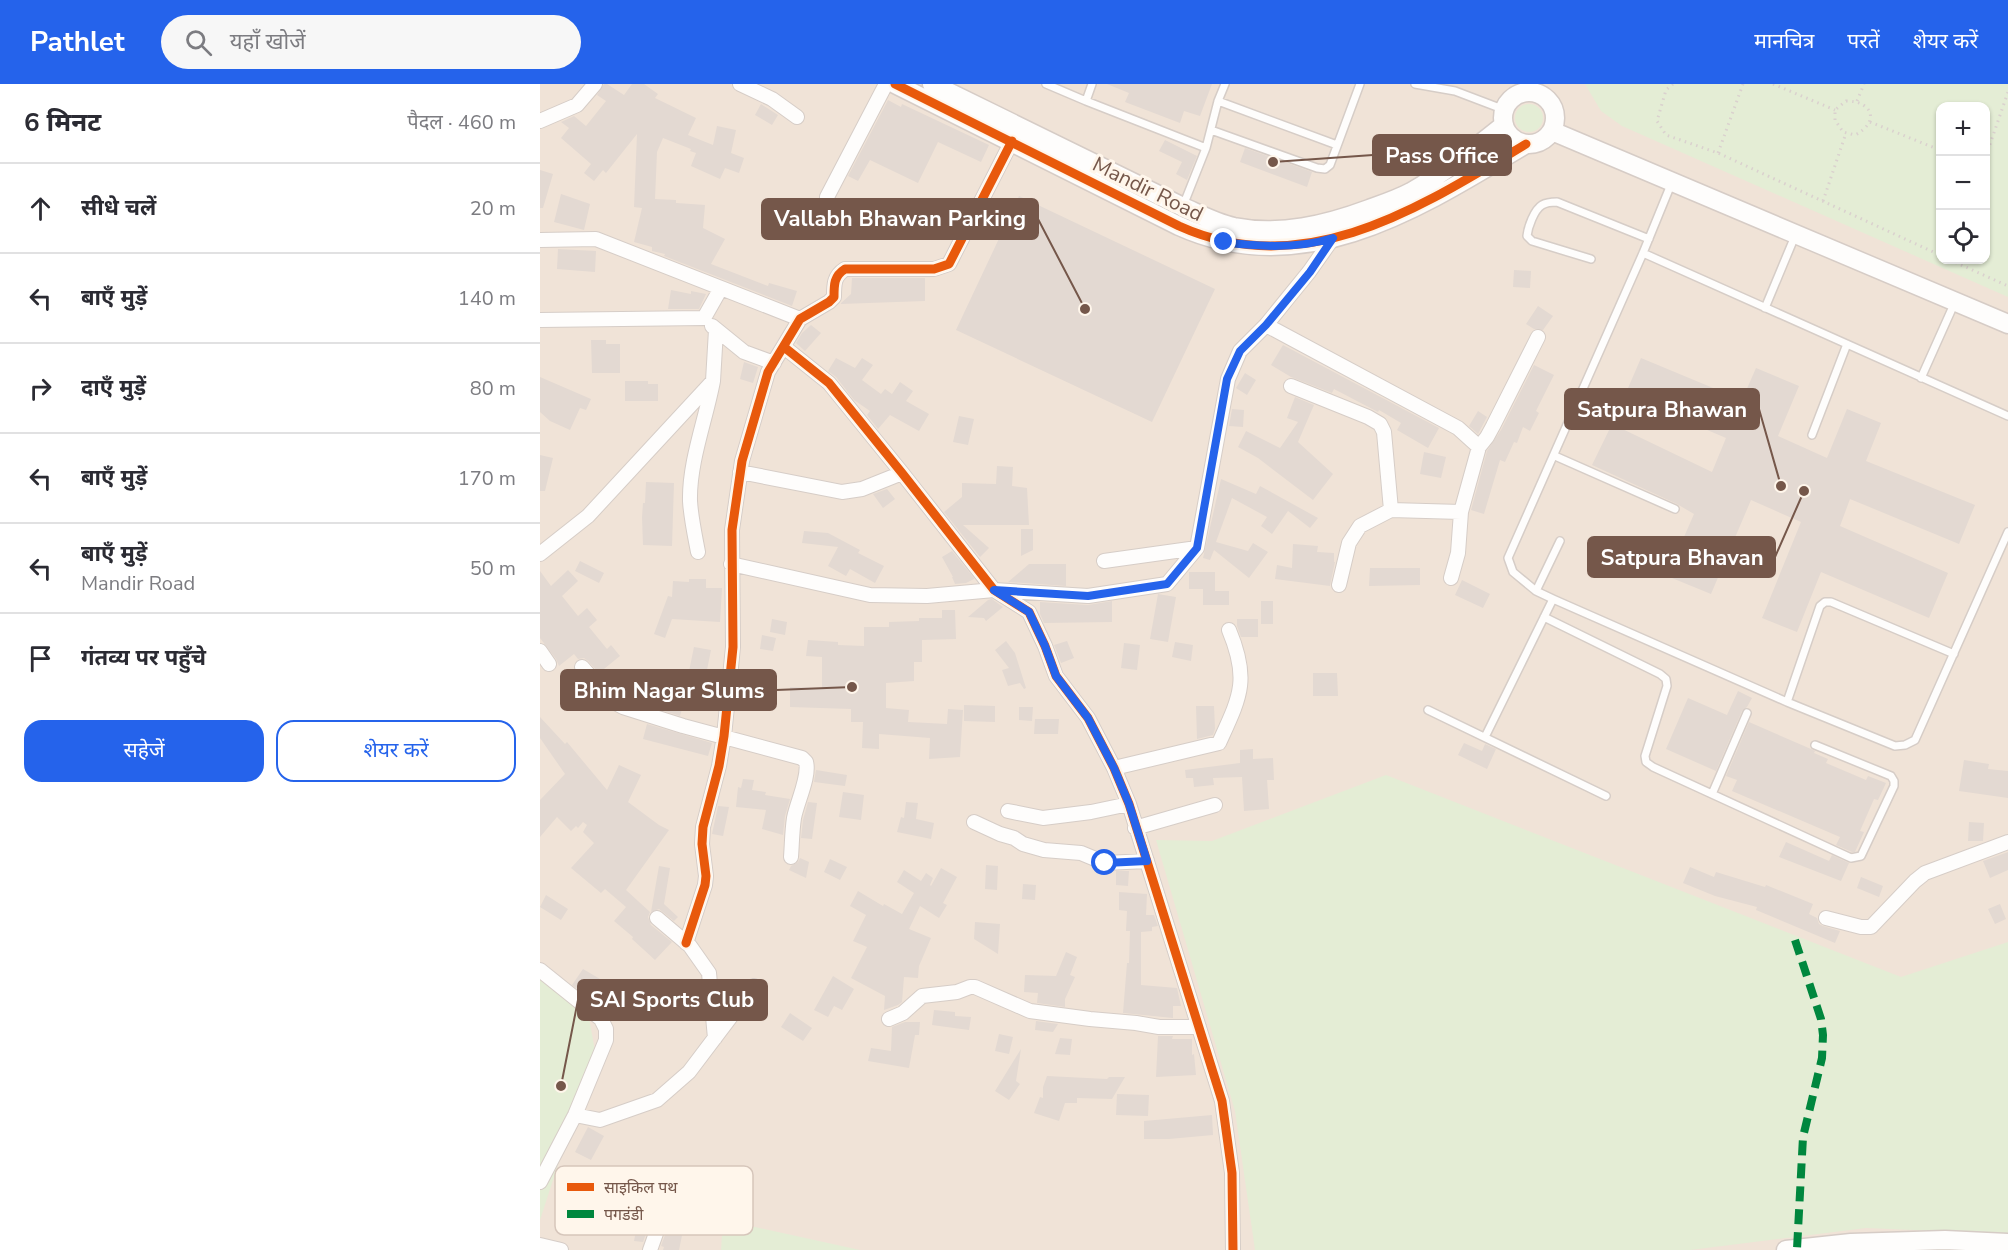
<!DOCTYPE html>
<html lang="hi">
<meta charset="utf-8">
<style>
body{margin:0;font-family:"Nunito Sans","Noto Sans Devanagari",sans-serif;background:#f7f7f7;color:#2b2b33}
.controls{position:absolute;right:18px;top:18px;display:grid;overflow:hidden;border-radius:12px;box-shadow:0 2px 4px #0004}
.controls button{width:54px;height:54px;display:grid;place-items:center;padding:0;border:0;border-bottom:2px solid #e1e1e2;background:#fff;color:#2b2b33;font:30px sans-serif}
.stop{position:absolute;width:18px;height:18px;margin:-14px;border:4px solid #2563eb;border-radius:50%;background:#fff}
.stop.end{background:#2563eb;border-color:#fff;box-shadow:0 2px 6px #0008}
.list{margin:0;padding:0;list-style:none}
h2{display:flex;justify-content:space-between;align-items:center;height:78px;margin:0;padding:0 24px;font-size:26px}
h2 small{font-size:20px;font-weight:400;color:#7c7c81}
.list li{display:grid;grid-template-columns:39px 1fr auto;gap:18px;align-items:center;box-sizing:border-box;height:90px;padding:0 24px;border-top:2px solid #e1e1e2}
.list b{display:block;font-size:22px;white-space:nowrap}
.list p{margin:0;font-size:20px;white-space:nowrap;color:#7c7c81}
.list em{font-size:20px;font-style:normal;color:#7c7c81}
.actions{display:flex;gap:12px;padding:18px 24px}
.actions a{flex:1;padding:14px 0;border:2px solid #2563eb;border-radius:18px;text-align:center;font-size:21px;color:#2563eb}
.actions .main{background:#2563eb;color:#fff}
.icon{flex:none;width:33px;height:33px;fill:none;stroke:currentColor;stroke-width:2;stroke-linecap:round;stroke-linejoin:round}
.map{position:relative;flex:none;width:1468px;height:1166px;overflow:hidden}
header{display:flex;align-items:center;gap:36px;box-sizing:border-box;height:84px;padding:0 30px;background:#2563eb;color:#fff}
header strong{font-size:28px}
nav{display:flex;gap:33px;margin-inline-start:auto;font-size:21px}
.search{width:420px;height:54px;background:#f7f7f7;display:flex;align-items:center;gap:15px;box-sizing:border-box;padding:0 21px;border-radius:33px;color:#7c7c81;font-size:22px}
main{display:flex}
aside{flex:1;background:#fff}
.map>svg:first-child{display:block}
.residential{fill:#f0e3d7;fill-rule:evenodd}
.green{fill:#e4edd5;fill-rule:evenodd}
.building{fill:#e3d9d2}
.lines{fill:none;stroke-linecap:round;stroke-linejoin:round}
.lane-casing{stroke:#d6cdc7;stroke-width:10}
.street-casing{stroke:#d6cdc7;stroke-width:16}
.secondary-casing{stroke:#d6ccc6;stroke-width:21}
.path{stroke:#dad1ce;stroke-width:3;stroke-dasharray:1.5 4.5;stroke-linecap:butt}
.lane{stroke:#fefdfc;stroke-width:7}
.street{stroke:#fefdfc;stroke-width:14}
.secondary{stroke:#fefdfc;stroke-width:18}
.quiet{stroke:#00873e;stroke-width:8;stroke-dasharray:15 8;stroke-linecap:butt}
.cycleway-casing{stroke:#fff6eb;stroke-width:13}
.cycleway{stroke:#e8590c;stroke-width:9}
.route{stroke:#2563eb;stroke-width:8}
.labels{text-anchor:middle;stroke-width:6;stroke-linejoin:round;paint-order:stroke}
.street-label{font-size:21px;fill:#75574a;stroke:#fff6eb}
.key{fill:#fff6eb;stroke:#d6c6bb;stroke-width:1.5}
.key-label{font-size:16px;fill:#75574a}
.leader{fill:none;stroke:#75574a;stroke-width:2}
.callout-dot{fill:#75574a;stroke:#fff6eb;stroke-width:2}
.callout{fill:#75574a;stroke:#75574a;stroke-width:2}
.callout-label{font-size:22px;text-anchor:middle;font-weight:bold;fill:#fff}
</style>
<header>
<strong>Pathlet</strong>
<div class="search"><svg class="icon" aria-label="search" viewBox="0 0 24 24"><circle cx="10" cy="10" r="6"/><path d="M15 15l6 6"/></svg>यहाँ खोजें</div>
<nav><a>मानचित्र</a><a>परतें</a><a>शेयर करें</a></nav>
</header>
<main>
<aside>
<h2>6 मिनट<small>पैदल · 460 m</small></h2>
<ul class="list">
<li><svg class="icon" aria-label="ahead" viewBox="0 0 24 24"><path d="M12 20V5M6 11l6-6 6 6"/></svg><div><b>सीधे चलें</b></div><em>20 m</em></li>
<li><svg class="icon" aria-label="left" viewBox="0 0 24 24"><path d="M17 20v-9H6M10 6l-5 5 5 5"/></svg><div><b>बाएँ मुड़ें</b></div><em>140 m</em></li>
<li><svg class="icon" aria-label="right" viewBox="0 0 24 24"><path d="M7 20v-9h11M14 6l5 5-5 5"/></svg><div><b>दाएँ मुड़ें</b></div><em>80 m</em></li>
<li><svg class="icon" aria-label="left" viewBox="0 0 24 24"><path d="M17 20v-9H6M10 6l-5 5 5 5"/></svg><div><b>बाएँ मुड़ें</b></div><em>170 m</em></li>
<li><svg class="icon" aria-label="left" viewBox="0 0 24 24"><path d="M17 20v-9H6M10 6l-5 5 5 5"/></svg><div><b>बाएँ मुड़ें</b><p>Mandir Road</p></div><em>50 m</em></li>
<li><svg class="icon" aria-label="arrive" viewBox="0 0 24 24"><path d="M6 21V4h12l-3 4 3 4H6"/></svg><div><b>गंतव्य पर पहुँचे</b></div></li>
</ul>
<div class="actions"><a class="main">सहेजें</a><a>शेयर करें</a></div>
</aside>
<div class="map">
<svg width="1468" height="1166" viewBox="0 0 1468 1166">
<rect width="100%" height="100%" fill="#f7f1ea"/>
<path class="residential" d="M0,0H1468V1166H0ZM1400,22H1446V176H1400Z"/>
<path class="green" d="M1045,0H1468V213L1082,42L1061,27ZM1400,22H1446V176H1400Z
M975 34a14 14 0 1 1 28 0a14 14 0 1 1-28 0Z
M846,691L1361,893L1468,858V1150L1326,1144L1150,1166H715L695,1027L616,756L672,757Z
M0,896L49,934L55,967L0,1136Z
M183,1136L320,1166H181Z"/>
<path class="building" d="M64,0H67L84,11L92,0H104L118,10L115,14L156,34L148,51L173,61L177,42L196,46L191,69L204,74L199,89L185,84L180,95L151,82L156,69L150,67L151,65L123,54L117,68L115,115L136,116V119L165,121L163,144L185,155L171,180L228,202L229,199L257,207L252,222L124,172L125,170L112,167V163L94,158L102,124L94,123L97,50L66,89L63,86L54,97L44,89L51,80L21,54L29,44L21,38L34,32L46,42L66,17L57,11Z
M567,0H672L660,32L644,27L640,39L585,18L589,9Z
M348,16L361,23L362,20L449,61L441,78L398,58L378,99L330,76L318,97L308,92Z
M221,20L238,31L232,41L215,31Z
M625,56L657,72L647,96L636,90L642,78L619,67Z
M705,64L772,88L767,103L700,78Z
M0,86L13,90L3,124H0Z
M21,110L50,120L44,146L14,138Z
M479,112L675,205L612,338L416,246Z
M18,165L56,167L55,188L17,185Z
M974,186L991,187L990,204L973,203Z
M312,194H385V217L300,220L311,210Z
M131,206L151,210V207L166,210L159,225H128Z
M998,222L1013,232L1003,246L994,245L986,240Z
M271,241L281,249L265,267L256,259L262,249Z
M51,256H66V260H80V289H52Z
M743,261L899,344L888,364L857,346L861,339L839,326L838,328L794,305L792,309L751,293L731,281Z
M296,274L315,284L322,274L333,281L322,296L341,310L345,305L352,310L360,298L373,307L366,317L389,330L379,347L350,331L338,345L327,331L330,327L314,316L296,293L288,287Z
M1101,274L1202,316L1216,284L1259,302L1238,352L1287,374L1307,325L1341,339L1326,377L1435,421L1419,460L1310,415L1300,442L1408,489L1389,534L1281,488L1257,548L1222,534L1261,438L1211,416L1171,510L1127,492L1154,430L1137,420L1052,381L1072,340L1172,388L1186,354L1085,311Z
M204,278L218,283L213,299L200,295Z
M994,281L1014,291L996,327L999,329L990,347L983,343L977,359L974,358L965,378L960,376L944,430L931,426L947,367L961,346Z
M705,289L716,296L707,311L696,304Z
M0,293L51,315L46,326L40,324L30,346L10,337L0,328Z
M85,297H108V300H118V317H85Z
M755,313L774,321L758,358L793,390L773,416L718,374L698,363L706,347L740,364L758,338L747,334Z
M692,325L704,326L703,343L689,342Z
M938,327L947,333L938,350L929,342Z
M419,332L434,335L428,361L413,358Z
M884,368L906,373L901,394L880,390Z
M0,371L13,374L5,407H0Z
M457,382L473,383L472,402L487,404L489,441H423L449,464L440,473L404,428L422,413V399L456,400Z
M681,395L716,410L720,402L778,434L770,444L748,427L732,450L721,442L727,433L692,414L676,458L708,467L713,459L728,468L709,494L674,466L670,476L663,474Z
M106,398L134,399L132,462L103,461L102,433L103,419H105Z
M347,405L355,415L343,424L333,410Z
M481,445H493V466L481,472Z
M264,447L288,449L320,466L318,469L344,482L335,499L310,485L306,492L288,482L298,463L262,459Z
M753,460L778,462L777,468L794,469V478H795L790,502L735,495L737,481L752,484Z
M412,467L434,494V495L426,499L415,500L412,493H413L402,473Z
M40,477L64,489L59,499L35,487Z
M489,480H526V502L468,498Z
M830,484H880V501L829,502Z
M28,486L38,497L22,512L38,532L47,524L57,536L49,543L67,565L71,561L80,572L59,589L48,577L44,574L38,575L34,570L19,582L16,575L0,554V487L11,502Z
M649,488H675V507H689V521H663V505H649Z
M149,495H166V504H182L180,538L132,535L125,554L114,550L128,512L132,513L133,497L149,498Z
M922,496L950,510L943,524L915,511Z
M618,510L636,513L628,558L610,555Z
M452,515L463,523L446,537L444,534L428,533L448,516Z
M572,517V538L504,539L500,530V518L548,521Z
M721,517H733V540H721Z
M402,526H415L416,555L382,556V578H374V597L346,599V624L369,626L368,638L407,640L408,625L423,626L420,673L389,675L390,654L339,650V665L322,664L323,638H311V625L250,623V603L282,604V573L266,572L268,556L298,558V561L324,562V543H349V538L379,537V534H402Z
M232,535L247,538L245,551L230,548Z
M697,535H718V553H701L697,542Z
M222,551L236,554L233,567L220,565Z
M466,557L475,569L486,604L484,605L480,599L468,602L462,586L469,584L455,566Z
M527,557L534,574L521,579L514,561Z
M635,558L653,561L651,577L632,573Z
M584,559L600,561L597,586L581,584Z
M154,563L171,566L164,601L147,597Z
M773,589H797L798,612H773Z
M124,601L147,608L140,632L87,615L78,610L71,602L112,605L122,608Z
M1198,607L1212,614L1207,623L1202,627L1176,687L1126,665L1148,614L1187,631Z
M424,621L455,622V638L424,637Z
M656,622H674L675,645L673,651L657,655Z
M479,623H493L492,637L479,636Z
M0,633L25,660L27,658L67,706L79,681L101,691L88,718L119,741L129,746L86,806L110,828L108,833L111,841L132,858L115,876L92,855L93,853L74,837L86,823L65,805L61,809L31,784L54,759L43,748L47,741L43,738L38,744L36,742L31,747L17,733L0,753V716L25,690L0,654Z
M495,635H519L518,650H494Z
M1209,638L1271,665L1275,667L1274,669L1288,675L1286,679L1326,696L1328,692L1346,699L1338,716L1334,715L1320,747L1324,748L1315,768H1312L1296,761L1300,753L1192,707L1197,696L1186,692Z
M107,640L172,659L168,672L103,655Z
M924,659L942,667L945,660L956,665L947,685L918,671Z
M713,665V675L733,674L734,696H727L729,725L704,727L702,693L673,694L674,701L654,703L653,694H646L645,686L700,679V666Z
M1424,676L1449,680L1448,685L1468,687V714L1419,707Z
M276,686L307,691L305,702L274,698Z
M203,695L214,696L212,706L226,708L225,711L250,715L245,732L243,751L222,745L226,726L196,723L198,703L201,704Z
M303,708L324,711L321,736L299,733Z
M268,718L277,719L272,755L261,754L263,736Z
M366,718L378,719L376,735L394,739L391,755L357,748L361,733L364,734Z
M178,722L189,723L183,752L172,750Z
M1429,738L1444,739L1443,757H1428Z
M1246,758L1289,777L1292,771L1309,779L1301,797L1239,773Z
M1468,768V786L1450,794L1443,777Z
M260,774L269,778L266,794L249,786L251,782L258,778Z
M290,775L307,783L300,796L284,788Z
M446,781L458,782L457,806L445,805Z
M119,782L130,784L124,820L138,833L134,837L119,825L111,828Z
M1150,783L1174,793L1176,788L1225,803L1226,801L1273,820L1269,830L1277,834L1279,840L1283,842L1300,847L1295,859L1216,826L1217,823L1175,812L1143,799Z
M401,784L417,793L403,819L407,821L399,834L380,822L369,845L391,854L379,882L378,894L364,893L362,918L358,921L344,926L345,912L311,894L327,863L313,857L326,831L310,822L318,807L343,822L344,820L362,830L374,809L357,798L364,786L381,797L386,789L393,794L390,801L391,802Z
M576,787H589L588,802L576,801Z
M1321,793L1343,802L1339,813L1317,804Z
M483,800L496,801L495,816L482,815Z
M579,808L607,810L606,831H614L618,842L612,843V847L601,848V901L637,904L641,922H633V934L583,929L587,879H589L590,847H586L587,827L579,826Z
M6,811L28,825L21,836L0,823Z
M1460,820L1466,835L1455,840L1448,825Z
M435,838L460,840L458,870L434,855Z
M526,868L537,873L530,891L535,893L525,915V923L497,919L498,909L484,908L485,891L516,892Z
M43,885L72,902L59,922L32,901Z
M293,892L314,905L302,926L294,922L288,933L274,926Z
M394,926L415,928V932L431,933L429,946L392,941Z
M250,929L272,944L263,957L241,943Z
M496,937L518,940L513,948L495,946Z
M365,938H380L379,951H375L369,984L328,977L331,964L351,967L352,943Z
M459,950L473,953L469,970L455,967Z
M618,952H633L632,955H652V971L654,970L656,991L616,993Z
M520,954L532,955L530,971L515,970Z
M481,965L476,997L480,1000L469,1016L455,1007Z
M507,992L567,995L569,993H585L572,1015L537,1014V1019H525L519,1037L494,1029L500,1013L503,1014V1003Z
M577,1010L609,1011L608,1032L576,1031Z
M672,1031L673,1051L629,1055H604V1037Z
M48,1043L64,1052L51,1076L35,1068Z
M99,1131L112,1133L103,1158L94,1157Z
M129,1140L144,1142L139,1166H123L124,1163L121,1162Z"/>
<g class="lines">
<g class="lane-casing">
<path id="lane" d="M506,0L546,17
M552,0L546,17L666,64
M875,0L915,7L965,26
M678,17L797,61
M671,46L777,84L785,85L790,81L820,0
M1132,98L1103,169L968,474L973,488L996,507L1013,515L1247,618L1355,662L1365,661L1375,656L1468,448
M643,122L666,64L678,17L685,0
M1103,169L1468,332
M1051,175L992,157L987,152C988,143 994,126 1002,121C1007,118 1012,118 1017,118L1109,155
M1225,224L1255,152
M1381,294L1415,218
M1272,351L1307,260
M1015,372L1135,425
M996,507L1020,457
M1004,533L1120,590L1126,595L1127,602L1105,672L1106,678L1113,683L1311,774L1321,772L1354,702V697L1351,692L1275,661
M1247,618L1280,522L1285,518H1291L1414,570
M888,626L1066,712
M945,653L1013,515
M1172,710L1207,629"/>
</g>
<g class="street-casing">
<path id="street" d="M200,0L232,15L257,33
M0,37L37,21L55,0
M287,113L346,0
M0,156L56,155L260,235
M0,236L164,234L181,204
M726,241L918,344L939,363L921,428L918,469L911,494
M172,242L204,268L234,279
M244,263L289,299L362,389L454,506L489,528L505,562L516,592L548,634L574,684L589,720L682,1017L692,1089L693,1166
M751,302L828,333L840,340L844,348L851,426L921,428
M939,363L947,353L953,342L998,253
M200,388L302,408L322,405L362,389
M158,468C155,452 151,434 150,417C149,378 166,335 173,297
M0,470L48,432L173,297L176,246
M564,477L657,464
M191,480L330,511L387,512L454,506L548,512L627,500L657,464L688,295L700,267L726,241L769,188L793,154
M799,501L809,459L820,442L851,426
M0,567L9,580
M42,583L72,617L83,623L143,642L262,674L266,678C270,692 257,718 254,734C252,747 252,760 251,773
M574,684L679,659C700,613 710,596 689,546
M468,727L503,734L551,728L589,720
M434,738L460,750L474,754L483,760L504,766L541,769L565,779L607,777
M595,744L675,721
M117,834L150,862L169,889L175,954
M1286,834L1321,843H1331L1375,797L1385,789L1468,758
M146,859L165,801L166,792L162,760L163,743L179,682L184,652L193,563L192,446L202,377L228,288L260,235L289,218L294,213C294,200 294,192 305,185H394L409,180L472,57
M0,886L61,935L66,945V956L35,1031L0,1098
M349,935L363,929L382,912L417,908L430,903H435L490,927L550,935L596,939L619,943H659
M35,1031L60,1036L117,1016L149,988L214,902
M0,1161L21,1166
M110,1166L124,1127"/>
</g>
<g class="secondary-casing">
<path id="secondary" d="M355,0L639,142C765,199 881,123 986,60
M392,0L643,123C659,130 676,139 694,143C740,152 786,141 829,125C843,120 858,115 871,108C904,89 934,65 964,41
M963 34a26 26 0 1 1 52 0a26 26 0 1 1-52 0Z
M1012,47L1468,240
M1246,1166L1311,1159L1405,1156L1468,1159"/>
</g>
<path class="path" d="M1133,0L1126,6L1117,37L1126,51L1178,69L1400,171
M1233,0L1295,26
M1306,17C1333,17 1340,38 1315,51L1303,48L1295,36V26Z
M1317,17L1324,0
M1330,38L1400,66
M1178,69L1203,0
M1446,72L1468,8
M1283,117L1306,49
M1410,176L1468,202"/>
<use href="#lane" class="lane"/>
<use href="#street" class="street"/>
<use href="#secondary" class="secondary"/>
<path class="quiet" d="M1255,856L1281,935L1283,951L1282,974L1263,1053L1257,1165"/>
<g class="cycleway-casing">
<path id="cycleway" d="M355,0L639,142C765,199 881,123 986,60
M244,263L289,299L362,389L454,506L489,528L505,562L516,592L548,634L574,684L589,720L682,1017L692,1089L693,1166
M146,859L165,801L166,792L162,760L163,743L179,682L184,652L193,563L192,446L202,377L228,288L260,235L289,218L294,213C294,200 294,192 305,185H394L409,180L472,57"/>
</g>
<use href="#cycleway" class="cycleway"/>
</g>
<g class="lines">
<path class="route" d="M565,779L607,777L589,720L574,684L548,634L516,592L505,562L489,528L454,506L548,512L627,500L657,464L687,295L700,267L726,241L770,188L793,154C758,165 719,163 684,158"/>
</g>
<g class="labels">
<g class="street-label">
<text transform="translate(608 105) rotate(26)" y="7">Mandir Road</text>
</g>
</g>
<rect x="15" y="1082" width="198" height="69" rx="9" class="key"/>
<rect x="27" y="1099" width="27" height="8" fill="#e8590c"/>
<rect x="27" y="1126" width="27" height="8" fill="#00873e"/>
<g class="key-label">
<text x="64" y="1109">साइकिल पथ</text>
<text x="64" y="1136">पगडंडी</text>
</g>
<path class="leader" d="M733 78L833 71M545 225L498 135M1241 402L1219 325M1264 407L1235 473M312 603L236 606M21 1002L38 916"/>
<g class="callout-dot">
<circle cx="733" cy="78" r="6"/>
<circle cx="545" cy="225" r="6"/>
<circle cx="1241" cy="402" r="6"/>
<circle cx="1264" cy="407" r="6"/>
<circle cx="312" cy="603" r="6"/>
<circle cx="21" cy="1002" r="6"/>
</g>
<g class="callout">
<rect x="833" y="51" width="138" height="40" rx="6"/>
<rect x="222" y="115" width="276" height="40" rx="6"/>
<rect x="1025" y="305" width="194" height="40" rx="6"/>
<rect x="1048" y="453" width="187" height="40" rx="6"/>
<rect x="21" y="586" width="215" height="40" rx="6"/>
<rect x="38" y="896" width="189" height="40" rx="6"/>
</g>
<g class="callout-label">
<text x="902" y="79">Pass Office</text>
<text x="360" y="142">Vallabh Bhawan Parking</text>
<text x="1122" y="333">Satpura Bhawan</text>
<text x="1142" y="481">Satpura Bhavan</text>
<text x="129" y="614">Bhim Nagar Slums</text>
<text x="132" y="923">SAI Sports Club</text>
</g>
</svg>
<div class="controls">
<button>+</button>
<button>−</button>
<button><svg class="icon" aria-label="locate" viewBox="0 0 24 24"><circle cx="12" cy="12" r="6"/><path d="M12 2v4M12 18v4M2 12h4M18 12h4"/></svg></button>
</div>
<div class="stop" style="left:565px;top:779px"></div>
<div class="stop end" style="left:684px;top:158px"></div>
</div>
</main>
